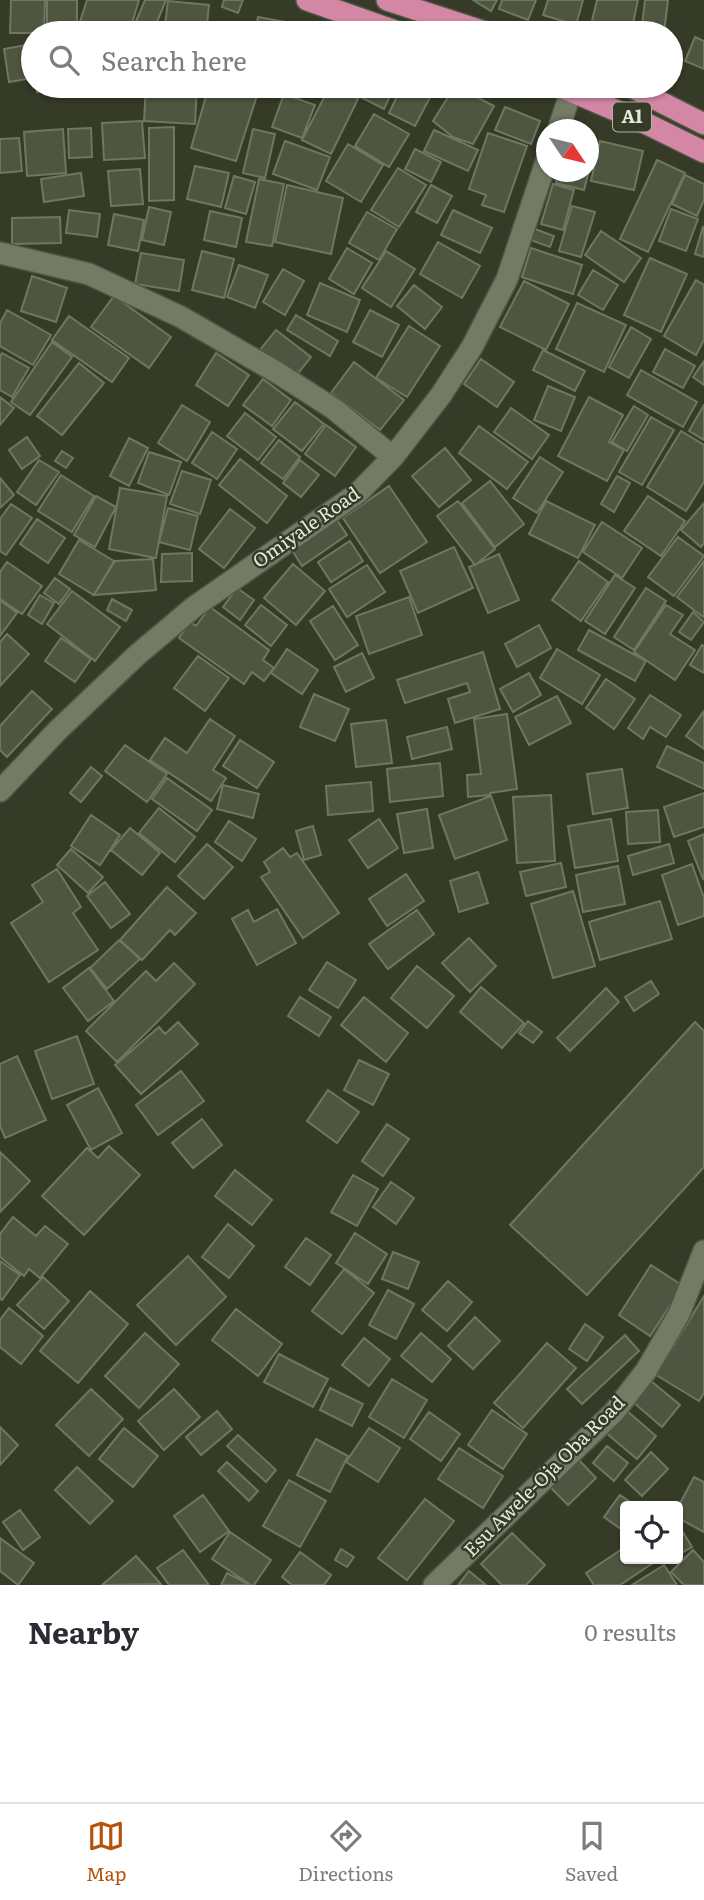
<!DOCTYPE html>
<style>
body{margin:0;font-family:Literata,serif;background:#f7f7f7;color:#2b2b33}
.controls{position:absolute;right:21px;bottom:21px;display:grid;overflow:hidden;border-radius:7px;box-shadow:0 2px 5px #0004}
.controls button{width:63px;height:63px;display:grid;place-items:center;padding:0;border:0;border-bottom:2px solid #e1e1e2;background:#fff;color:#2b2b33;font:35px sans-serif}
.compass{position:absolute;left:536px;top:119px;width:63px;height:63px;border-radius:50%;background:#fff;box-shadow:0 2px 5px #0004;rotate:125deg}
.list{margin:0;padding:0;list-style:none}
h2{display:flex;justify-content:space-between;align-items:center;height:91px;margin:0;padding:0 28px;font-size:30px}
h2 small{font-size:23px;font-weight:400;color:#7c7c81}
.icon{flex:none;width:38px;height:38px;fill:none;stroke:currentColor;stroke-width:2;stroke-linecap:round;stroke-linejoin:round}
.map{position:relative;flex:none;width:704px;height:1585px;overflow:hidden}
.search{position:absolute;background:#fff;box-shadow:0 2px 5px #0004;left:21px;right:21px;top:21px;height:77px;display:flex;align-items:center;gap:18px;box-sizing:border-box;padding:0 24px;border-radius:38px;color:#7c7c81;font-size:26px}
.sheet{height:217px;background:#fff}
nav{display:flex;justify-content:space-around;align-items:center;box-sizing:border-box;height:98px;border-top:2px solid #e1e1e2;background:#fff;font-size:19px;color:#7c7c81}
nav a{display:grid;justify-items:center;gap:4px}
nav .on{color:#b45309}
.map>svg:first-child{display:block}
.building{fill:#4e5540;stroke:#6f7760;stroke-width:2}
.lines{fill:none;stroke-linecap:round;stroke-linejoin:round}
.minor-casing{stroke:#505645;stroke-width:24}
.highway-casing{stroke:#505645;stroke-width:24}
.minor{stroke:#737b65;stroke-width:21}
.highway{stroke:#d387a5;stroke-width:21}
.labels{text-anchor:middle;stroke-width:5;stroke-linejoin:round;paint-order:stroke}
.shield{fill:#353b27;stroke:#b0b6a6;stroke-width:2}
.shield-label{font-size:18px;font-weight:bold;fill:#e5eadd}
.street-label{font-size:19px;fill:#e5eadd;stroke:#353b27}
</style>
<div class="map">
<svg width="704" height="1585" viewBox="0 0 704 1585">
<rect width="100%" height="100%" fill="#353b27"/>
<path class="building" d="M11,0H45L44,33H10Z
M47,0H77V31H47Z
M87,0H139L129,33H97L78,28Z
M145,0H166L155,27L136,21Z
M224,0H243L238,13L222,7Z
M473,0H497L491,11Z
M502,0H536L528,20L499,9Z
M548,0H583L576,25L543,15Z
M597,0H638L631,33H589Z
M645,0H668L664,33H641Z
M168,1L209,5L206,33H164Z
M258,17L291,23L289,33H255Z
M131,28L157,29V33H130Z
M695,37L704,41V69L685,61Z
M32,44L33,78L9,82L4,49Z
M38,86H77V93L37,92Z
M146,86H197L195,124L144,121Z
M209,86H260L236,161L191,148Z
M284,86H318L315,96Z
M330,86L358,99L331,154L302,140Z
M339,86H395L384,109Z
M402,86H436L415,126L389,113Z
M455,86L494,106L473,144L453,137L433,121Z
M284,94L315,105L302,138L272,127Z
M505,107L540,121L531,144L495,130Z
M374,114L409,134L389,167L355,146Z
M142,121L145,158L104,160L102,123Z
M174,127V200L149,201V128Z
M91,128L92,157L69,158L68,129Z
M63,129L66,173L27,176L24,132Z
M253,129L275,134L265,178L243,173Z
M434,130L478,150L468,171L424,151Z
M488,133L527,146L504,212L482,205L486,195L469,189Z
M19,138L22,171L0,173V139Z
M285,141L330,157L317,190L273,174Z
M600,141L643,151L634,190L591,181Z
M588,142L596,144L584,190L556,183L559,172H588Z
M348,144L383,165L361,202L326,181Z
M415,149L441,162L431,182L405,169Z
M657,160L685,173L648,252L620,239Z
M195,166L229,173L221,207L187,199Z
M398,168L426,185L399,227L371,210Z
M140,169L143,204L111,206L108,171Z
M81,173L84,196L44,202L41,179Z
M685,175L704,184V200L697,216L672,204Z
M234,176L255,182L246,214L225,208Z
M259,179L284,184L272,246L246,242Z
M553,184L574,190L563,230L541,224Z
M287,185L343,198L331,254L275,242Z
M431,185L452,196L437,223L416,212Z
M572,206L595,212L581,257L559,251Z
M149,207L171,212L164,245L142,240Z
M671,209L698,219L686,251L659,241Z
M69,210L100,214L97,237L66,233Z
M453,210L492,228L480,253L441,235Z
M210,211L242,218L236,247L204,240Z
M367,212L397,229L379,260L349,243Z
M114,214L144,220L138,251L108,245Z
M60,217L61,243L12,244V218Z
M703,227L704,228V257L695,254Z
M532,228L554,236L550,247L528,239Z
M601,231L641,258L624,282L585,255Z
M438,242L480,266L462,298L420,274Z
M347,248L372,263L354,294L329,279Z
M531,248L582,265L573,294L522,277Z
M202,251L234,259L224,298L192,290Z
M386,251L415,269L391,307L362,288Z
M141,253L184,260L179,291L135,284Z
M650,258L687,274L661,332L624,315Z
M239,265L268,275L255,308L227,297Z
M283,269L304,281L285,315L263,302Z
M593,270L618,285L603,310L578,295Z
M32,276L67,288L56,322L21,311Z
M696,280L704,285V340L696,355L664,336Z
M524,281L569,304L546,350L500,327Z
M320,283L360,300L347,332L307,315Z
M414,285L442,307L425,329L397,306Z
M114,296L171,337L149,368L91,327Z
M577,303L626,325L604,372L556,349Z
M7,310L51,335L33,365L0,346V323Z
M370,310L399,325L382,357L353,342Z
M296,315L338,341L330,356L287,330Z
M69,316L129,358L112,382L52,340Z
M409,326L440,346L407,397L376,378Z
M631,327L651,339L629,378L609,367Z
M276,330L311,357L295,377L260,350Z
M52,342L72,357L30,415L11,402Z
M665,349L695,366L683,388L653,372Z
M543,350L585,371L575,391L533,370Z
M2,353L29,368L12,397L0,390V357Z
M216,353L249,375L228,406L196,385Z
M481,359L514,382L497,407L464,384Z
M704,361V385L693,377Z
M354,362L404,400L380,430L331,393Z
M79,363L104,383L62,435L37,416Z
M641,370L697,402L683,427L627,395Z
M263,379L291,400L272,426L243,405Z
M548,386L575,397L561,431L534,420Z
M0,397L14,408L0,425Z
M589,397L623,415L609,442L624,450L607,481L558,456Z
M295,402L324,424L302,451L273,429Z
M182,405L210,422L187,461L158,443Z
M704,405V440L689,431Z
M634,406L648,415L627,451L612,442Z
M511,408L549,435L532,459L494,432Z
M245,413L276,437L258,460L227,436Z
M651,417L674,430L642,485L619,472Z
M326,425L356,447L335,476L305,454Z
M479,426L528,462L507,489L459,453Z
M681,431L704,445V482L686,511L647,487Z
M212,432L237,449L217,479L192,463Z
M27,437L40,456L22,469L9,450Z
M129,438L148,448L129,486L110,476Z
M279,440L300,457L283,479L261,463Z
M445,448L471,480L439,507L412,476Z
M62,451L73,458L66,468L55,461Z
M149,452L181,462L169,495L138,483Z
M540,457L563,472L537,513L513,498Z
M240,459L287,496L267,523L219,485Z
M39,460L59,472L36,505L17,492Z
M300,460L319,475L301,497L283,483Z
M182,471L211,480L200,514L170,504Z
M61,475L94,496L72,532L38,511Z
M617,476L630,483L614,512L601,504Z
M0,478L14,495L0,508Z
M490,481L524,524L495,547L462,503Z
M389,486L427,542L380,573L343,518Z
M120,488L167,496L156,558L109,549Z
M96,496L116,507L95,547L74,535Z
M648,496L685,521L661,556L624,531Z
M458,501L495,549L475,565L437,516Z
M546,501L595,525L578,558L529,534Z
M704,503V543L701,547L681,530Z
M11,504L32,518L6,555L0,551V519Z
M168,508L198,516L190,550L159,542Z
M230,509L255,528L224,568L199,549Z
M37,519L65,538L48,563L20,544Z
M337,520L347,535L302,566L292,550Z
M602,522L642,548L622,578L583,552Z
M678,537L704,556L674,596L648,577Z
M79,540L114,561L94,595L59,574Z
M350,541L363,561L331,582L318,562Z
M454,547L473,588L418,613L400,571Z
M192,553V581L161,582L162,554Z
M499,554L519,600L488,613L469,567Z
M153,559L156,590L94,595L115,561Z
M579,561L608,582L581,621L552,600Z
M704,561V615L703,617L677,597Z
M7,562L42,586L22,614L0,599V572Z
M293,564L325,591L296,625L264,598Z
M367,565L385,592L347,617L329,589Z
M615,575L635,588L605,634L585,621Z
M55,578L70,589L59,604L44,593Z
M237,588L254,600L240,620L223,607Z
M646,588L666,601L634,650L614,637Z
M72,591L120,627L95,661L47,624Z
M40,595L54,603L42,624L28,615Z
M409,597L422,635L369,654L356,616Z
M112,599L132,610L126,621L107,610Z
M0,600L17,613L0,636Z
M261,605L287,625L271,646L245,625Z
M666,605L683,615L670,634L695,650L675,680L634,652Z
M333,606L358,645L335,660L310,621Z
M210,607L269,650L263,660L274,668L264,681L252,672L244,684L179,638L190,622L196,626Z
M693,612L704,622L691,640L679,632Z
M539,625L551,648L517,667L505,644Z
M589,630L646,661L635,681L578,650Z
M7,634L29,654L0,686V642Z
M61,638L91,659L75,682L45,661Z
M702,645L704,646V673L690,665Z
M287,649L318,670L302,694L271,673Z
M557,649L600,675L582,704L540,678Z
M483,652L500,709L455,723L448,699L470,692L467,683L405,703L397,680Z
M362,653L374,678L346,692L334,667Z
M198,656L229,678L205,711L174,688Z
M529,673L541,695L513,712L500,689Z
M606,679L635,699L614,729L586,708Z
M32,691L52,709L7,757L0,750V726Z
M314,694L349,709L335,741L300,727Z
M650,695L681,715L666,737L650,727L643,739L628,728Z
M557,696L571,723L529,745L515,717Z
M704,711V749L686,736Z
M507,714L517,789L490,793V795L468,797L467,775L481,774L474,719Z
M210,719L235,736L213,770L226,778L211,801L150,760L165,738L187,753Z
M386,720L392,763L356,767L351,724Z
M447,727L452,749L412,759L407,737Z
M240,740L274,762L257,788L223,766Z
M125,745L167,774L147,802L105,771Z
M667,746L704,763V789L657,767Z
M440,763L443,796L390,802L387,769Z
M91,767L102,776L81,802L70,793Z
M622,769L628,808L593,814L587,774Z
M167,778L212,810L197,831L152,799Z
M371,782L373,811L328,815L326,786Z
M223,785L259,794L253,818L217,809Z
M704,793V827L674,837L664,807Z
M551,795L555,861L517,863L513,797Z
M491,796L507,840L455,859L439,815Z
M159,808L195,837L175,862L139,833Z
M427,809L433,848L404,853L397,814Z
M658,810L660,842L628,844L626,812Z
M91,815L120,835L100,865L71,846Z
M379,819L398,848L368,868L349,840Z
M611,819L618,861L575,868L568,826Z
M229,821L256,839L242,861L215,842Z
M313,826L321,855L304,860L296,831Z
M130,828L160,853L142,875L111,850Z
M704,834V878L703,879L688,841Z
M207,844L233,867L204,899L178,876Z
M669,844L674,863L633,875L628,856Z
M283,848L290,857L297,853L339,913L303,938L261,877L270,872L264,862Z
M71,849L103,877L88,893L57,865Z
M561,863L566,887L526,896L520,872Z
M692,864L704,898V916L678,925L662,875Z
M618,866L625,904L583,912L576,875Z
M57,869L81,907L73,913L98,950L49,982L11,923L43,902L32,885Z
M478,872L488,903L459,912L450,881Z
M406,874L424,901L387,926L369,899Z
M105,882L130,914L111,928L87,896Z
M167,887L196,913L175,935L170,930L142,960L120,940Z
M573,891L595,966L553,978L531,904Z
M660,901L672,939L600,960L589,922Z
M277,909L296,943L257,965L232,919L248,910L254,922Z
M417,910L434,934L388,969L369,944Z
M469,938L496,966L470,992L442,963Z
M119,940L140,959L107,989L90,968Z
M327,962L356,980L338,1008L309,990Z
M174,963L195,984L117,1062L86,1031L146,971L156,981Z
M417,966L454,996L427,1028L391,998Z
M89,968L114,1001L88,1021L63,988Z
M651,981L659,994L634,1011L625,997Z
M481,987L524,1023L502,1048L460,1012Z
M606,988L619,1002L570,1051L557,1038Z
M300,997L331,1017L319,1036L288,1016Z
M364,997L408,1033L386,1062L341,1025Z
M528,1021L542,1032L533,1043L519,1033Z
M178,1022L198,1044L141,1094L115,1065L159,1027L165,1034Z
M695,1022L704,1031V1167L587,1295L510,1225Z
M77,1036L94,1084L52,1099L35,1051Z
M17,1056L46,1120L5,1138L0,1126V1064Z
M359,1060L389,1074L373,1105L344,1090Z
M181,1071L204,1101L158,1135L136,1105Z
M98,1088L122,1133L91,1150L67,1105Z
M328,1090L359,1112L337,1143L307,1121Z
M202,1119L222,1145L193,1168L172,1143Z
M387,1124L409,1139L383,1176L362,1161Z
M109,1146L140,1175L84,1235L42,1196L87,1148L98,1158Z
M0,1152L30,1181L0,1212Z
M235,1170L272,1200L252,1225L215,1196Z
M353,1175L378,1189L357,1226L331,1212Z
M391,1182L414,1198L396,1224L373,1207Z
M13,1217L36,1236L45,1226L68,1244L40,1278L29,1269L24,1276L0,1257V1234Z
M228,1224L254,1246L229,1278L202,1257Z
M355,1233L387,1254L368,1284L336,1263Z
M306,1238L331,1255L310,1285L285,1267Z
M393,1252L419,1262L408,1289L382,1279Z
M188,1256L226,1297L176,1345L137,1305Z
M0,1261L20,1275L2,1300L0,1299Z
M651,1265L683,1286L650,1336L619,1315Z
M344,1269L374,1293L342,1334L312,1311Z
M43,1277L69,1301L44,1329L17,1305Z
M448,1281L472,1302L447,1331L422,1310Z
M388,1290L414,1304L396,1339L369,1325Z
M90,1291L128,1324L78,1383L40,1351Z
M704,1296V1393L699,1401L656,1375Z
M9,1308L43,1336L21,1364L0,1347V1320Z
M236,1309L282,1344L258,1376L212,1340Z
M475,1317L500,1341L473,1369L448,1346Z
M585,1324L603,1337L587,1361L569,1349Z
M145,1333L179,1364L139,1408L105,1376Z
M421,1333L451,1359L432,1382L401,1356Z
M625,1335L639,1351L582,1404L567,1389Z
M364,1338L390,1359L369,1386L342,1365Z
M547,1343L576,1368L523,1428L494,1403Z
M279,1354L328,1379L313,1407L264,1382Z
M392,1379L427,1400L404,1438L369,1417Z
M651,1381L680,1405L662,1427L633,1402Z
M330,1388L363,1404L352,1426L320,1410Z
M91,1389L123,1419L89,1456L56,1425Z
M174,1389L200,1417L164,1450L138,1421Z
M492,1410L527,1434L503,1469L468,1445Z
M626,1410L656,1436L637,1459L606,1433Z
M217,1411L232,1429L201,1455L186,1437Z
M429,1412L460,1434L441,1461L410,1439Z
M0,1427L18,1445L0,1465Z
M124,1428L158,1456L133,1487L99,1459Z
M369,1428L400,1448L378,1482L346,1462Z
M238,1435L276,1470L266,1482L227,1446Z
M316,1439L348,1456L330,1492L297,1475Z
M607,1446L628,1463L614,1481L593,1463Z
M459,1448L503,1476L483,1508L438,1479Z
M651,1452L668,1469L642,1496L625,1480Z
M577,1458L596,1478L568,1505L548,1485Z
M227,1462L258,1491L249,1501L218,1471Z
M77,1467L113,1501L90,1524L55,1490Z
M694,1477L704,1482V1532L678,1518V1507Z
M289,1480L326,1501L300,1547L263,1526Z
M203,1495L229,1531L200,1552L174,1516Z
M620,1495L636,1506H625V1532L604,1517Z
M425,1499L454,1521L407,1580L378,1558Z
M20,1510L40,1537L23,1550L3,1522Z
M678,1524L692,1547L678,1555Z
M230,1532L271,1560L254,1585H251L212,1559Z
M512,1533L545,1565L526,1585H502L481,1564Z
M0,1538L34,1563L18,1585L0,1571Z
M625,1547V1559H659L620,1585H594L586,1573Z
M341,1549L354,1557L347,1567L335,1560Z
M183,1550L209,1585H169L157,1568Z
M693,1550L704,1562V1585H684L671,1572Z
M300,1552L331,1575L324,1585H292L282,1577Z
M136,1556L161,1584L102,1585Z
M664,1565L677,1585H632Z
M469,1571L486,1585H458Z
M227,1573L250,1585H221Z"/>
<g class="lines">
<g class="minor-casing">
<path id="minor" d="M558,130L573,86
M0,253L89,274L181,317L278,373L334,409L393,457
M0,791L57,731L137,655L194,607L358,493L393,457L441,395L472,347L507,279L546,162
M434,1585L614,1412L646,1371L679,1314L704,1251"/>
</g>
<g class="highway-casing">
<path id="highway" d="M307,0L401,33
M387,0L488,33
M559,86L643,122L704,152
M629,86L704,124"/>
</g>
<use href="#minor" class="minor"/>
<use href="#highway" class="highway"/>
</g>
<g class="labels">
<rect class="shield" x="613" y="102.5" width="38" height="29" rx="5"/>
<g class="shield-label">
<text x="632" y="123">A1</text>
</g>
<g class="street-label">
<text transform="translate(306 527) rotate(-35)" y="7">Omiyale Road</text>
<text transform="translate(544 1476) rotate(-45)" y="7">Esu Awele-Oja Oba Road</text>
</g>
</g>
</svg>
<div class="controls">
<button><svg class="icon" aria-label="locate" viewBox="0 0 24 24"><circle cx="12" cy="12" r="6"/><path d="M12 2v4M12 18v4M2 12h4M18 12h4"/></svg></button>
</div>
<svg class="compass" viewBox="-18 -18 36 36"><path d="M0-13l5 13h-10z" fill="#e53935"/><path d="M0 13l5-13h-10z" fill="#7c7c81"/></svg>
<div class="search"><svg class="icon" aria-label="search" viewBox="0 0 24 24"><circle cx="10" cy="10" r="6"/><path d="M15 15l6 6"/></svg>Search here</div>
</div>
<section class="sheet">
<h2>Nearby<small>0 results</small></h2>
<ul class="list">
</ul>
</section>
<nav>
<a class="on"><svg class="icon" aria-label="map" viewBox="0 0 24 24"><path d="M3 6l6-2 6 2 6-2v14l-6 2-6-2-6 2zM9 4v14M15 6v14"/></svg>Map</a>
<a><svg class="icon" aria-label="directions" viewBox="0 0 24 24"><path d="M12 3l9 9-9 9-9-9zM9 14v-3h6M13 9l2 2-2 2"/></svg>Directions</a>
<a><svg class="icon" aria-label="saved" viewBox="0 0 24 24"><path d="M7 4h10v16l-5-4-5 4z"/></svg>Saved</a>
</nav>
